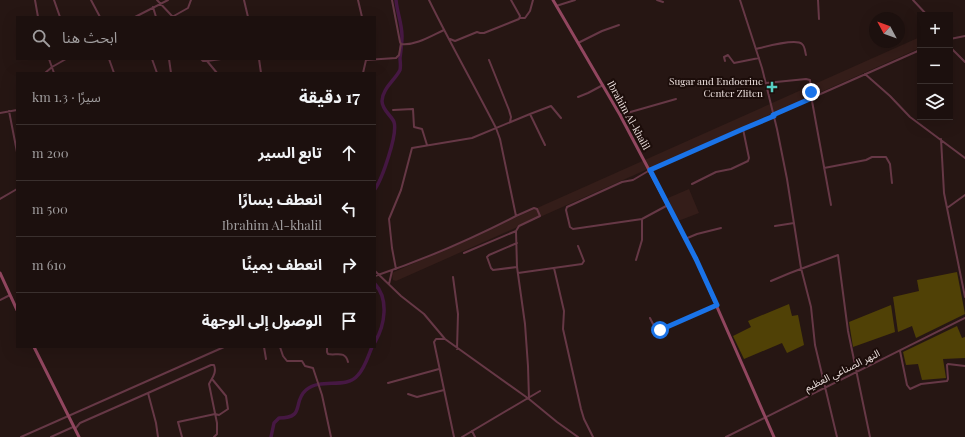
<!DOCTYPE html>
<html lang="ar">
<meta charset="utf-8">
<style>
body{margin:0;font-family:"Playfair Display","Noto Sans Arabic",serif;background:#291e1c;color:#f1f3f6;direction:rtl}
.controls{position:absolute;right:12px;top:12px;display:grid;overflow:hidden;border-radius:0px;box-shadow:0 4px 16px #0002}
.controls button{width:36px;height:36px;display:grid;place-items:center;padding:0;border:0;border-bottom:1px solid #3a302e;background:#1c100e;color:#f1f3f6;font:20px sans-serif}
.compass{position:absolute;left:869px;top:12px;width:36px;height:36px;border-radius:50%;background:#1c100e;box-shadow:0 4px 16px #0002;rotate:311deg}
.stop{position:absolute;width:12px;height:12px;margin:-9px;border:3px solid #1a73e8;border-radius:50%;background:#fff}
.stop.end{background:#1a73e8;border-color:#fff;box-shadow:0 1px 4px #0008}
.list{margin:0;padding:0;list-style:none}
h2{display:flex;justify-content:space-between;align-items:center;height:52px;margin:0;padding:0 16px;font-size:17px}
h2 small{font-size:13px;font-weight:400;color:#a09d9e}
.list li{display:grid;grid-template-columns:26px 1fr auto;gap:12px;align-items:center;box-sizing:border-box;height:56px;padding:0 16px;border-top:1px solid #3a302e}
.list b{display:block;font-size:15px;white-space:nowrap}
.list p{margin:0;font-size:13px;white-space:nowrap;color:#a09d9e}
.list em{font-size:13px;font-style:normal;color:#a09d9e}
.icon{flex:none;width:22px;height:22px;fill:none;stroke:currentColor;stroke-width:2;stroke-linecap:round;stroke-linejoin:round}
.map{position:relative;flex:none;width:965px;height:437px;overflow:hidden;direction:ltr}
.search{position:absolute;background:#1c100e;box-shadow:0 4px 16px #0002;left:16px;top:16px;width:360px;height:44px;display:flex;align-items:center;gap:10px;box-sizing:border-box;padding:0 14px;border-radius:0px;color:#a09d9e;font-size:15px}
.panel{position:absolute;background:#1c100e;box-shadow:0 4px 16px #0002;left:16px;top:72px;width:360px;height:276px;border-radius:0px;direction:rtl}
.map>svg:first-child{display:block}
.built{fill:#341d19}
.forest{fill:#504106}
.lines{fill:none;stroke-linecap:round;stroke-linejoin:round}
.river{stroke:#461843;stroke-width:3.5}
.street{stroke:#663846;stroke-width:2}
.secondary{stroke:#91465f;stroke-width:3}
.route{stroke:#1a73e8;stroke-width:5}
.poi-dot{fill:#57cec2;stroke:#1c0d0a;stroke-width:1.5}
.labels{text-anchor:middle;stroke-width:4;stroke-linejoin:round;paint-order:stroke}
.poi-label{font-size:10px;fill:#ece0de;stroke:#1c0d0a;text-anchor:end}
.street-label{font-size:10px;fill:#ece0de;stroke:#1c0d0a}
</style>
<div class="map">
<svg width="965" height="437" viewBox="0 0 965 437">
<rect width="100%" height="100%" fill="#261613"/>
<path class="built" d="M920,37V48L396,281L393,280L392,274L394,272Z
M689,189L699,213L678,221L668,198Z"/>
<path class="forest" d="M957,272L965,314L916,338L912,326L898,332L893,297L919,291L917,280Z
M789,304L792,316L798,315L804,345L787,353L782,343L744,359L733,336L751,327L748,321Z
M891,305L895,332L853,347L849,322Z
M957,326L962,338L965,337V358L943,359L946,378L922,380L918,364L906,365L903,352Z"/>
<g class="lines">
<path class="river" d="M375,189C382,179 398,134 394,122C391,115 382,110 382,101C382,89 395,80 400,70C401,66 400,61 400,58C401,50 402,43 402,36C402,24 397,12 396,0
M375,284C389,299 385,325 375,342
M271,437L274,423L279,418C306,418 292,402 306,390C321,377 346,390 358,375C365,368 368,356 372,347"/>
<path class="street" d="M35,0L38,17
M54,0L60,17
M91,0L100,17
M157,0L173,17
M244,0L248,17
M358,0L362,17
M392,0L400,42L401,44C415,46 431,36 444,30
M429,0C450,43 474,85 496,128L500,139L516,216L534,208L537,209L540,216L519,226L516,231L464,253
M657,0L663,2
M740,0L762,68L777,129L787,179L801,268L811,307L815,345L837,437
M818,0L819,19
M913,0L927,15
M556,6L575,0
M153,7L156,17
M135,17L168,0
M172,17L188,8L191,0
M520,18H525L530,11L533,0
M450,39L455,41L477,32L480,33H484L519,19L520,16L511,0
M950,39L965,36
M578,43L602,31L619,25
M950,47L965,62
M756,49C764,47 796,38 802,44C805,46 805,52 806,55
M49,59L54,73
M109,59L114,73
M152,59L157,73
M169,59L171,73
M201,59L203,61H207L217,73
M259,59L261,73
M366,60L396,58L399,55L401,44
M489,60L509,110L511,117L510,122
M207,61L221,59
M725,61L724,57L728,55L734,63L759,58
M45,73L52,67L66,59
M363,73L366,60
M865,74L890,96L910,117L965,158
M766,83L806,79L810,80L812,101L831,205
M578,97L588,93L603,85
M393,110L413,109L414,127L422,129L427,145
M9,111L17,152
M0,113L17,110
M530,114L545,145
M620,115L676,99
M773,115L920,50
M941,139L944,193L965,297
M824,168L866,160L872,157H886L890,164L892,183
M692,184L716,172L731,169L748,161L749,158L743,129
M0,199L17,189
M668,205L642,219L573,229L570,227L566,210L567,207L622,182L633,180L650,170L694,150L774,116
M947,208L965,195
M775,226L794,223
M516,231L517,267L525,324L528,366L529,399
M685,239L697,234L721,228
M517,243L489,255L487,257L491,268L493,270L517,267
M636,260L642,240V219
M554,268L564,311L563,329L581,409L584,419L593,437
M396,269L392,248L389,219L401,190L412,148L472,138L530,114L551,106L561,118
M375,271L401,296L424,314L445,339L529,399L557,422L578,437
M518,273L582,264L584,261L578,246
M375,276C423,260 471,239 516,216
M453,277L458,314L457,349
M771,281L790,273L838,255L848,331L870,437
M389,284L392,271
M0,300L10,295
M650,318L655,328L657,330H660L717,305
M445,339H436L434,342L454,437
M264,347L266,359
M280,347L283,356L287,361H302L305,366L313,368L322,395L331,437
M327,347V352L328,354C336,356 345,350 348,362
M900,351L907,385L910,389L921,384L947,381L948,379L947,365L948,364L965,366
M388,383L439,369
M148,393L211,365H214C217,373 212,378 209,384L217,423V434L214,437
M408,394L417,397L444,390
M75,429L80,423L148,393L156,423L158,437
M472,431L475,437
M21,437L224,347
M51,437L73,427
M182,437L178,422L215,414L219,415L228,409L226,396L212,379
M462,437L540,391
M726,437L965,318"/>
<path class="secondary" d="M553,0L620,115L696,259L774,437
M0,273L17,310
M34,347L79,437"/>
</g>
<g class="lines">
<path class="route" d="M660,330L717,305L696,259L650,170L743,129L774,116L773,115L812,98L811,92"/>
</g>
<path class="poi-dot" d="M770 81h4v4h4v4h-4v4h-4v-4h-4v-4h4z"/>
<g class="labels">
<g class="poi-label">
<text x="763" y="85">Sugar and Endocrine<tspan x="763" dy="12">Center Zliten</tspan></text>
</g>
<g class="street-label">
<text transform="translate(629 115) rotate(61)" y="4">Ibrahim Al-khalil</text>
<text transform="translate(842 370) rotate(-26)" y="4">النهر الصناعي العظيم</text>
</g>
</g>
</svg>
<div class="controls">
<button>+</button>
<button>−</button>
<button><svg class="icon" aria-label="layers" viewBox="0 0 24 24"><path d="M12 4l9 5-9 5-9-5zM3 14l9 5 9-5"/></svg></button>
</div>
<svg class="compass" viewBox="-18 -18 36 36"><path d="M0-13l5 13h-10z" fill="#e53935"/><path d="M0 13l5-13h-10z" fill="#a09d9e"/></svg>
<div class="stop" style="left:660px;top:330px"></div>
<div class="stop end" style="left:811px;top:92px"></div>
<div class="search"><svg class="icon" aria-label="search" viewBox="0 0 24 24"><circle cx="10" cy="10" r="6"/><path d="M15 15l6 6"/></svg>ابحث هنا</div>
<section class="panel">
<h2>17 دقيقة<small>سيرًا · 1.3 km</small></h2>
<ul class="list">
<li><svg class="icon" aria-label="ahead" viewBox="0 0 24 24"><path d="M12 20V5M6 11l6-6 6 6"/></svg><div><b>تابع السير</b></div><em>200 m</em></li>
<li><svg class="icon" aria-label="left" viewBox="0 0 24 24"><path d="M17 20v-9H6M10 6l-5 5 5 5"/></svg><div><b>انعطف يسارًا</b><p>Ibrahim Al-khalil</p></div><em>500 m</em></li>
<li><svg class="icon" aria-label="right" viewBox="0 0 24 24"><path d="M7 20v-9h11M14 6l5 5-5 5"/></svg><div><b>انعطف يمينًا</b></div><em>610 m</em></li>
<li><svg class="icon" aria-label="arrive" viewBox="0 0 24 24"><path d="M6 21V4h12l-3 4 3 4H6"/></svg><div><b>الوصول إلى الوجهة</b></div></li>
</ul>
</section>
</div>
